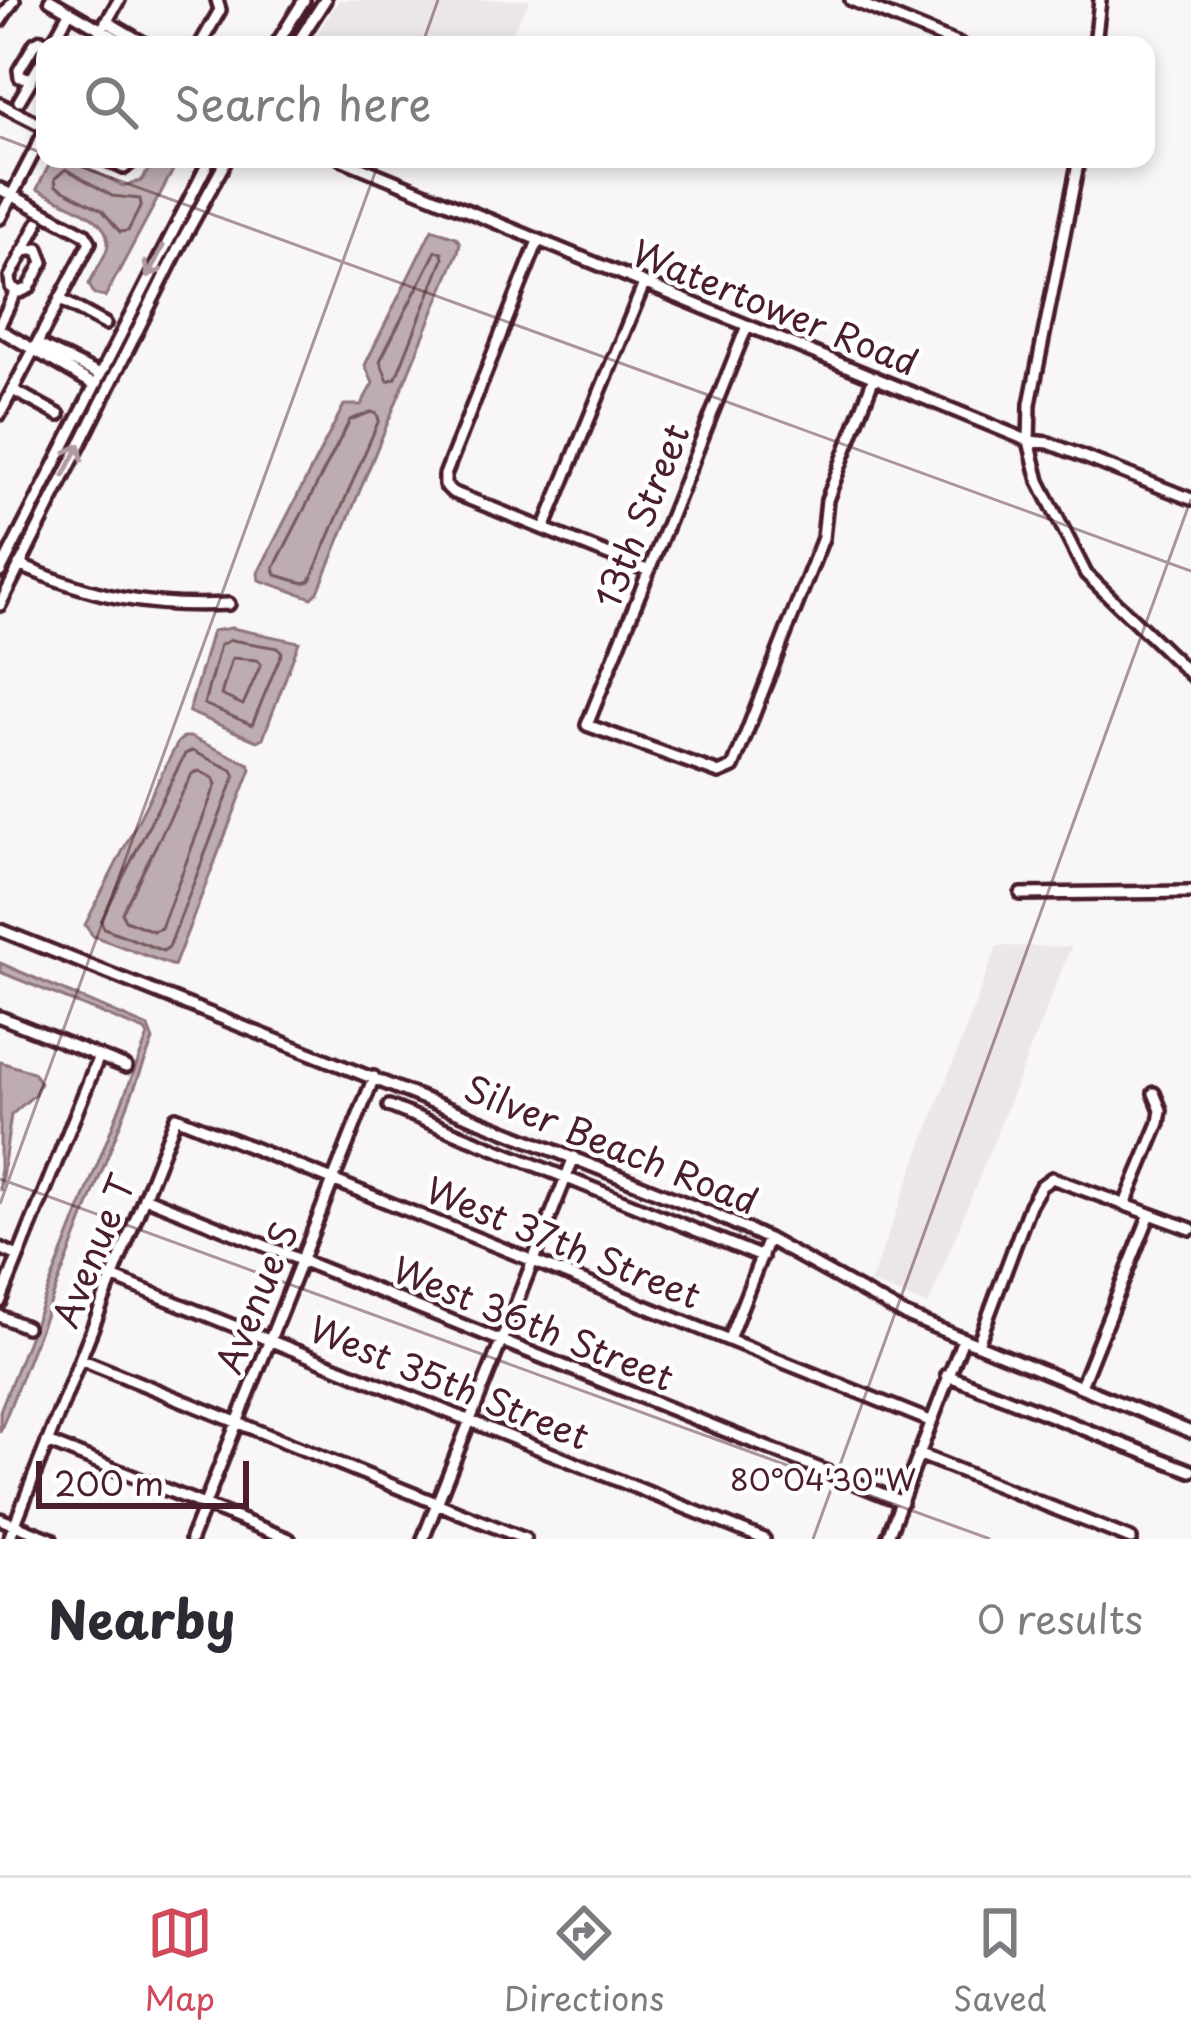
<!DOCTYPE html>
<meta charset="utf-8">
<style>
body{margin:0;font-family:"Playpen Sans",sans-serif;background:#f2f2f3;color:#2b2b33}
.scale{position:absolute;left:36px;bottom:30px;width:213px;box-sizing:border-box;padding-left:12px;border:6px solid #4a1f2b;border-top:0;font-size:33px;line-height:42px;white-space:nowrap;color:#4a1f2b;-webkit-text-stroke:9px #fff;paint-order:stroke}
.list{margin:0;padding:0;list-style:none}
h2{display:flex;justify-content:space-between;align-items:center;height:156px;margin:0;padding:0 48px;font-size:51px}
h2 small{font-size:39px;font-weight:400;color:#7c7c81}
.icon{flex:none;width:66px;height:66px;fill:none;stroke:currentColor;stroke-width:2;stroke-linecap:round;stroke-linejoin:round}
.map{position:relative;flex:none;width:1191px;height:1539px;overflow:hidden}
.search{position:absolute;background:#fff;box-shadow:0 6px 18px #0003;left:36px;right:36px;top:36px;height:132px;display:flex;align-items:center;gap:30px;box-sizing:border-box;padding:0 42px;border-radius:24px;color:#7c7c81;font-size:45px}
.sheet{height:336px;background:#fff}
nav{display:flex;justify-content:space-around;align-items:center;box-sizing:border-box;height:168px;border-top:3px solid #e1e1e2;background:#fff;font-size:33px;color:#7c7c81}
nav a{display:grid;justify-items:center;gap:6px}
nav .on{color:#d1495b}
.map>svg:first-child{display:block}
.built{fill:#ebe6e8}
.water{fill:#bdadb0;stroke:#8f747b;stroke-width:3}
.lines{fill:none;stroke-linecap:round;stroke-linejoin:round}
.shore{stroke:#785860;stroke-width:3}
.minor-casing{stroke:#4a1f2b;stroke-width:18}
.minor{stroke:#fff;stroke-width:9}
.oneway{stroke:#ae9aa0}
.ticks{fill:none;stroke:#4a1f2b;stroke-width:3;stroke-opacity:0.45}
.labels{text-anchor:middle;stroke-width:9;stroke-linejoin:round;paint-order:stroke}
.street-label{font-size:36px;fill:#4a1f2b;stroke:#fff}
.ticks-label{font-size:30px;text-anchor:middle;fill:#4a1f2b;stroke:#fff;stroke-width:9;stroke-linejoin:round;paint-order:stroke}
</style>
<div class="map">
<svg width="1191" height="1539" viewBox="0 0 1191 1539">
<rect width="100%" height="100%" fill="#f8f6f7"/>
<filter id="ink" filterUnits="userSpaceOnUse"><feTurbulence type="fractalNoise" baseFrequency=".00833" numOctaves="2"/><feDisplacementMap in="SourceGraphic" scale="24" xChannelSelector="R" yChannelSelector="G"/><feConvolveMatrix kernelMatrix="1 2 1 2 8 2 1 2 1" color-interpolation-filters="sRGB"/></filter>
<g filter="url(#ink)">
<path class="built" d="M339,0H530L505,45H310Z
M997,946L1071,947L928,1305L870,1283Z"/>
<path class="water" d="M52,159H69L123,186L141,181L156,159H179L105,297L94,294L89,284C94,273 103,261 107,249C116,216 58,202 37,189Z
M432,229L456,237L460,243L458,252L318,592L312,598L259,580L258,573L344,405H361L373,383L365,365Z
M231,628L299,642L263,738L257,741L189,712L212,631Z
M184,737H190L249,764L251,769L174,966L93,936L85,925L178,742Z
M0,963L148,1027L153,1040L0,1432V1411L148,1036L145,1031L0,972Z
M0,1062L33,1072L40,1083L34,1095L11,1115L0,1191Z"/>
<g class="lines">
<path class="shore" d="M66,169L112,196L140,199L141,205L128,231L120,232L102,210L56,186L55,178Z
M436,251L442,252L443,259L396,378L388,381L380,361Z
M371,412L377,414L379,420L310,581L304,583L276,575L274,568L350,420Z
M231,640L278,648L282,652L252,725L204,704L220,645Z
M232,658L257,660L261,664L243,705L221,695Z
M192,751L232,770L235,776L169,947L163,951L104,928L101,921L185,754Z
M199,771L213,778L216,784L161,928L153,931L125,920L122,913L192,774Z"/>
<g class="minor-casing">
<path id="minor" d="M50,0L128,45
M851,0L961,45
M0,21L14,0
M106,21L147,45
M51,45L70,11
M93,45L119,0
M200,45L220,10L217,0
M276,45L304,0
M296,45L325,0
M1095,45L1100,0
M45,56L32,78L20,77L19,70L35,43L41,40L47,45
M19,101L32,79
M0,104L45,127
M105,159L124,168L135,159
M341,159L1029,441L1049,443L1191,499
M1079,159L1030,404L1029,441L1039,481L1086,574L1191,675
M0,189L85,234L90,242L0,414
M0,218L45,131
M538,241L445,475V485L452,492L649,571
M23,251L38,249L43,262L29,288L20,292L11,287L10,277L38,223
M61,300L105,324
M0,324L16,291
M747,326L587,725L719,773L733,767L823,538L827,500L874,377
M0,330L93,384
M35,349L41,346L98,374
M13,390L59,415
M544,529L644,284
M19,565C94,597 147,608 229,604
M0,572L210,159
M0,605L181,243L227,159
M1021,894L1191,892
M0,930L716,1215L768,1239L905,1315L1191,1432
M0,1017L126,1067
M389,1106L762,1257
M144,1197L902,1502
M1125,1204L1159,1123L1161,1110L1154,1093
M0,1248L18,1256
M112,1277L764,1539
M0,1302L99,1056
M0,1316L26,1327
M729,1339L768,1239
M978,1344L1030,1205L1041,1186L1052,1178L1191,1229
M80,1359L525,1539
M947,1375L1191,1471
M1081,1386L1150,1214
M47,1442L289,1539
M918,1454L1131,1539
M0,1519L51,1539
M9,1539L176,1117L930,1421
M191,1539L374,1077
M423,1539L574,1157
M887,1539L963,1339"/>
</g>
<use href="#minor" class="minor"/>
</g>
<defs><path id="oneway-shaft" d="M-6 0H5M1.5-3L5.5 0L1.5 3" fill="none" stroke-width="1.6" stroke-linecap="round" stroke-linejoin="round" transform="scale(3)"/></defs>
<g class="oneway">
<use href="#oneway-shaft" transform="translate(155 262) rotate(117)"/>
<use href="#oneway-shaft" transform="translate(72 460) rotate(-63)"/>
</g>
</g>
<path class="ticks" d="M422,45L438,0M0,137L45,154M60,159L1191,571M0,1179L990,1539M0,1204L380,159M813,1539L1191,499"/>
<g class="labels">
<g class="street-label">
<text transform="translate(775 308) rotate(22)" y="13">Watertower Road</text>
<text transform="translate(642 516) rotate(-68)" y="13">13th Street</text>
<text transform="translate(611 1145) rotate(22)" y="13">Silver Beach Road</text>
<text transform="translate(563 1243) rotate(22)" y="13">West 37th Street</text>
<text transform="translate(94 1251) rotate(-68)" y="13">Avenue T</text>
<text transform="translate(257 1298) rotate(-68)" y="13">Avenue S</text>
<text transform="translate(533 1324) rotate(22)" y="13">West 36th Street</text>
<text transform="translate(449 1383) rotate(22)" y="13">West 35th Street</text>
</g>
</g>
<g class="ticks-label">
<text x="823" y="1491">80°04'30"W</text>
</g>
</svg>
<div class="scale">200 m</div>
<div class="search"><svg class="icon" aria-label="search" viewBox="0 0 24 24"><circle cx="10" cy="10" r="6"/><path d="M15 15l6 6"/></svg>Search here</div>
</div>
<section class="sheet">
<h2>Nearby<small>0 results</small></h2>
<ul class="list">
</ul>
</section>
<nav>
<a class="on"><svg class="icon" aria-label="map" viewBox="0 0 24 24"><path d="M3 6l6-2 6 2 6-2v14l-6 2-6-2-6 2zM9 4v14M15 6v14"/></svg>Map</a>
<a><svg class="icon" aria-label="directions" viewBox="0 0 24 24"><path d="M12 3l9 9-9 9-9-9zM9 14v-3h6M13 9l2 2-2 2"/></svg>Directions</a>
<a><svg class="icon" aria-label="saved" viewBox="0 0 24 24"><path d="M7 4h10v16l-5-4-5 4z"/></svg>Saved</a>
</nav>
